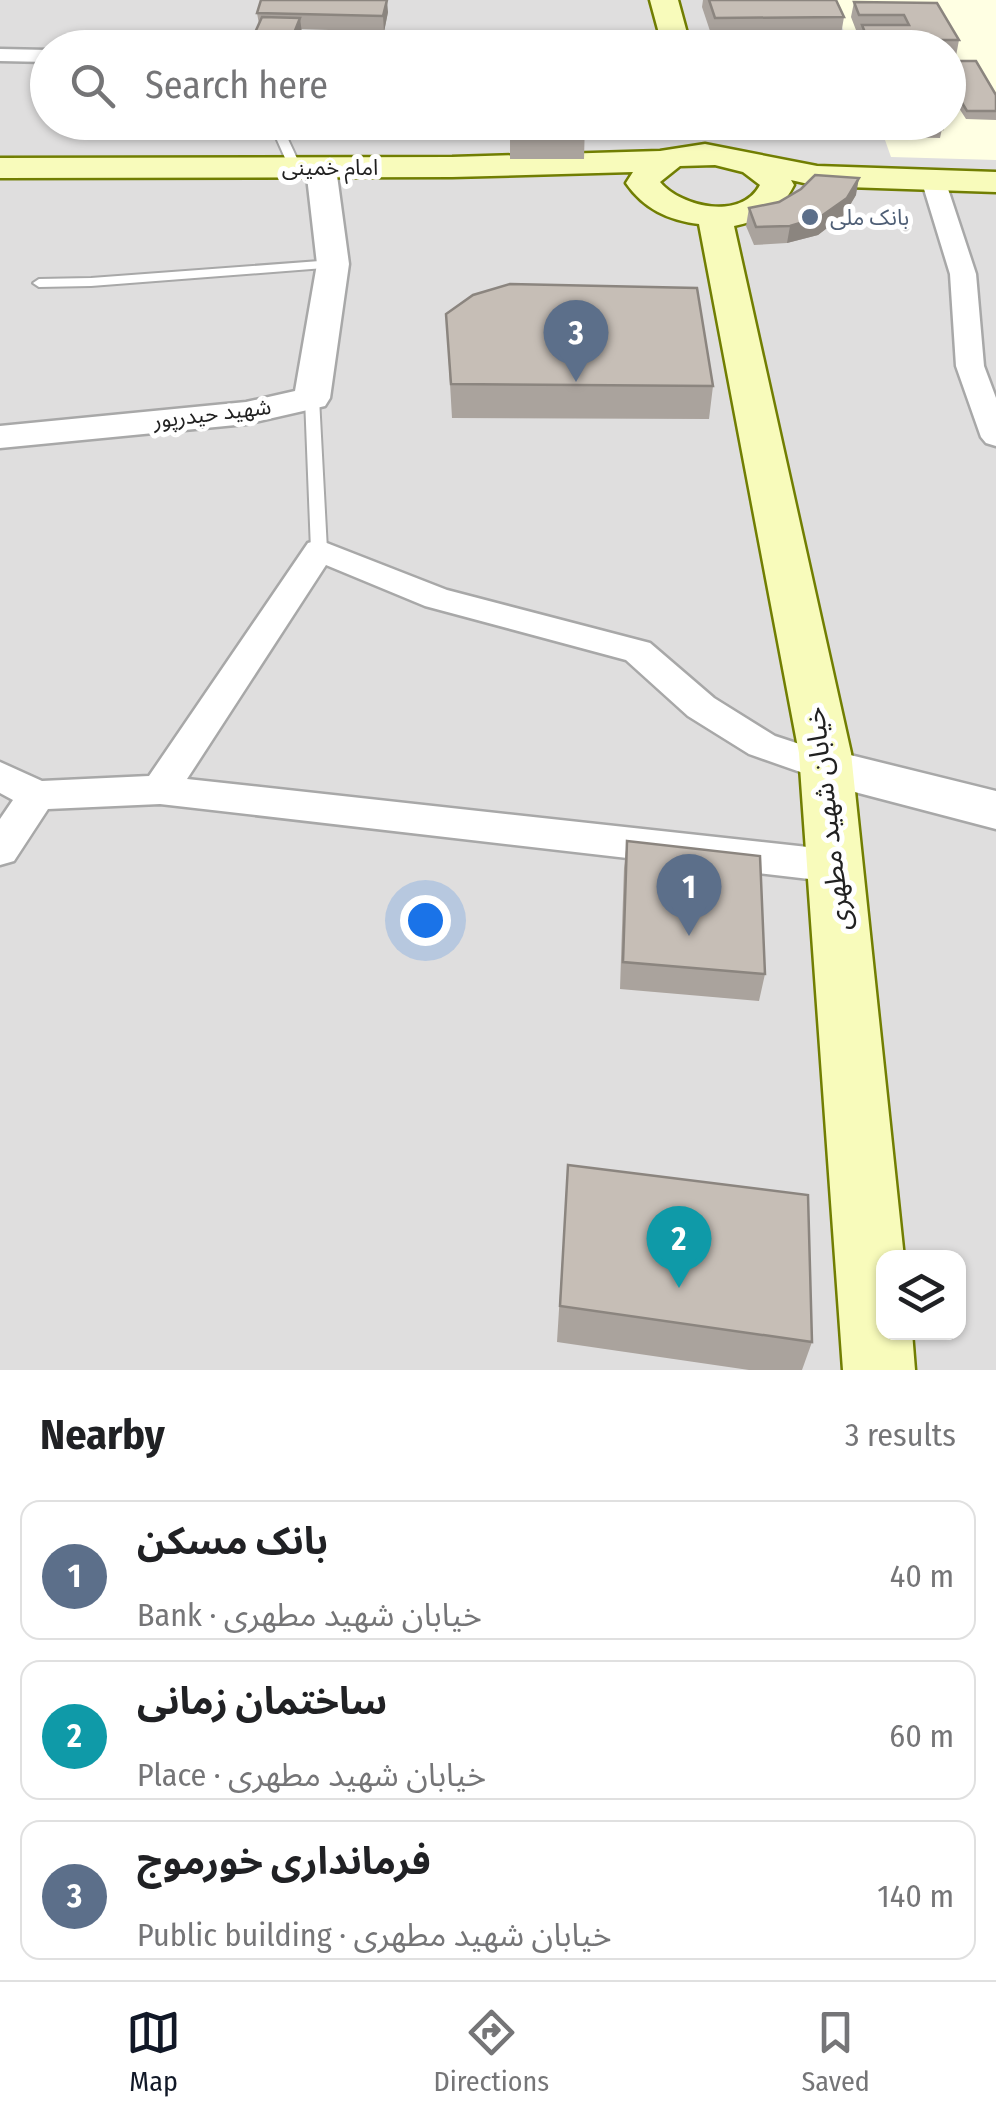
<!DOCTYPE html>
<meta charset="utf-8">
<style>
body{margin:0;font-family:"Fira Sans Condensed","Noto Sans Arabic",sans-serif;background:#f6f6f6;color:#202124}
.controls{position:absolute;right:30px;bottom:30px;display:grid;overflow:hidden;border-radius:20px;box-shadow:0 2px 8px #0004}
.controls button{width:90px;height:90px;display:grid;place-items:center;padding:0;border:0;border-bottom:2px solid #e0e0e0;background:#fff;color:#202124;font:50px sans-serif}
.you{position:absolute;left:425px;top:920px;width:35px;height:35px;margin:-25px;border:8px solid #fff;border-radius:50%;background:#1a73e8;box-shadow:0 0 0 15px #1a73e833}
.badge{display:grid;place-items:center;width:65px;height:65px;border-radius:50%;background:#111827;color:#fff;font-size:32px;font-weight:700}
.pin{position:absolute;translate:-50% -82px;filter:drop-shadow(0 2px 5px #0008)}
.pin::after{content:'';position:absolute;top:52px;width:35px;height:30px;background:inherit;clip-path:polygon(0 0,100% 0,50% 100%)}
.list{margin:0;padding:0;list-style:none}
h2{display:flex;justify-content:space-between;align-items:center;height:130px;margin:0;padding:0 40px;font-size:42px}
h2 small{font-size:32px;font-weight:400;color:#757577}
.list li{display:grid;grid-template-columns:65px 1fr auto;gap:30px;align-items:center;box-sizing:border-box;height:140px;margin:0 20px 20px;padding:0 20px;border:2px solid #e0e0e0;border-radius:20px}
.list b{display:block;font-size:38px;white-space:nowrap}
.list p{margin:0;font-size:32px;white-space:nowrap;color:#757577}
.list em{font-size:32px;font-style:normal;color:#757577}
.icon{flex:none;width:55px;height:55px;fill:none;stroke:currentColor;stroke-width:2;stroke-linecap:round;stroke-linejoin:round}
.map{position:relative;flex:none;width:996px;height:1370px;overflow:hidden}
.search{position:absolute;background:#fff;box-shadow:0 2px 8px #0004;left:30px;right:30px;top:30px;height:110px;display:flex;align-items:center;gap:25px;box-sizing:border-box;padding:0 35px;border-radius:55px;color:#757577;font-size:38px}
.sheet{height:610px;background:#fff}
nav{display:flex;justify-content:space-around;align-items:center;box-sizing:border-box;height:140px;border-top:2px solid #e0e0e0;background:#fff;font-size:28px;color:#757577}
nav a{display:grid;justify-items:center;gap:5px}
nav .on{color:#111827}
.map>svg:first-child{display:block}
.residential{fill:#dfdede;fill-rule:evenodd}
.education{fill:#ffffe3}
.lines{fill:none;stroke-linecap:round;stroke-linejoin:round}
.service-casing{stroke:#a8a8a8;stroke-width:4}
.minor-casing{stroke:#a8a8a8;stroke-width:5}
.tertiary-casing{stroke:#a8a8a8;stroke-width:5}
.secondary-casing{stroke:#717e02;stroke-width:5}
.service{fill:#fff;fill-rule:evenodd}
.minor{fill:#fff;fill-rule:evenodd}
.tertiary{fill:#fff;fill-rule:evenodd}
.secondary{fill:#f8fbbb;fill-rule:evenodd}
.wall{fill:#aaa39d}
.shaded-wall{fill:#8b857f}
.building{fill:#c6beb6;stroke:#8b857f;stroke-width:2.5}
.service-dot{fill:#5c6f8a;stroke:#fff;stroke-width:4}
.labels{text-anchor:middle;stroke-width:10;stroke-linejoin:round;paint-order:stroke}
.far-street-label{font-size:22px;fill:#212121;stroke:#fff}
.far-service-label{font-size:22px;fill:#4e5e75;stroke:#fff;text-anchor:start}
.street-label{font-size:28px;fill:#212121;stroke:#fff}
</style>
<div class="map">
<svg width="996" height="1370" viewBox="0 0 996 1370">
<rect width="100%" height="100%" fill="#f1eee7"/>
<path class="residential" d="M0,0H996V1370H0ZM48,48H948V122H48ZM884,1258H958V1332H884Z"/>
<path class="education" d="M830,0H996V160L891,157L879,123L948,122V48L851,47Z"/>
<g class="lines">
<g class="service-casing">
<path id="service" d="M269,122H280L301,167L299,169L289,167Z
M333,260L337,261V267L91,286L39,287L33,283L39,279L91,278Z
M312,394L319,398L327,550L319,555L311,550L305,398Z"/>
</g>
<g class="minor-casing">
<path id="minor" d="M0,49L48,50V62L0,61Z
M936,182L948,189L976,274L984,366L996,398V446L986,443L981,437L956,366L950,274L924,189Z
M319,540L447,590L650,643L714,698L775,736L839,757L844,767L839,777L826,781L749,754L688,716L626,660L425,606L326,565L187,779L835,850L849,855L855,866L849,877L835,882L160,804L48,809L14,861L0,865V819L13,800L0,793V762L42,781L149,776L308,543Z"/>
</g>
<g class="tertiary-casing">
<path id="tertiary" d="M321,159L331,162L336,168L349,264L330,398L325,406L246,424L0,448V426L246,402L295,391L317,264L306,168L311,162Z
M826,749L996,791V829L809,780L802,767L809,754Z"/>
</g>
<g class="secondary-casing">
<path id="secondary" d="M650,0H678L691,48H663Z
M705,144L817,166L996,172V192L817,186L791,180L794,185C780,213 764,219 734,226L851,753L904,1258H884V1332H912L915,1370H843L799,753L699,224C668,220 644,209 626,183L633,172L452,177L0,178V158L452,157L660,151ZM715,165L743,172L760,185C742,220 682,208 660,182L680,166Z"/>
</g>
<use href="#service" class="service"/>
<use href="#minor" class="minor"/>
<use href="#tertiary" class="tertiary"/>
<use href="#secondary" class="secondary"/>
</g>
<path class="wall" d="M703,0H836L844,17L840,40H713L702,7Z
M854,2L937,3L959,40L956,56H948V48H862L859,41L861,30H856L851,17Z
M388,12L384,32L301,29L302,33L296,48H254L253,37L259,24L257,13Z
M948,61L996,95V120L966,119L948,91Z
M510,122H585L584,159H510Z
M890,122H939L942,129L940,138L895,137Z
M856,195L844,215L818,235L787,243L754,245L746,226L749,208Z
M446,314L713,386L709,419L452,418Z
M627,841L765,974L759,1001L620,989L624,868Z
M568,1165L812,1342L802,1370H749L557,1342Z"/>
<path class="shaded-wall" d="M387,0L388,12L384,32L383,16Z
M300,18L302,33L296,48H293L292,38Z
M859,178L856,195L844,215L818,235L787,243L790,226Z"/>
<path class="building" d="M261,0H387L383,16L257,13Z
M709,0H836L844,17L715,18Z
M854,2L937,3L959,40H868L862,25H909L904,15H859Z
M262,17L300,18L292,38L253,37Z
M948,61H976L996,95V111H967L948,80Z
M895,122H939L942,129H897Z
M815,175L859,178L847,198L820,217L790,226L756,227L749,208L779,202L801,189Z
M510,284L697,288L713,386L451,384L446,314L473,295Z
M627,841L760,856L765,974L623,962Z
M568,1165L808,1195L812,1342L560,1306Z"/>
<circle class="service-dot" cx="810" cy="217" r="10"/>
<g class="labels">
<g class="far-street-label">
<text x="330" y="175">امام خمینی</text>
<text transform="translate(212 413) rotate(-7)" y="8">شهید حیدرپور</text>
</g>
<g class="far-service-label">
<text x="830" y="225">بانک ملی</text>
</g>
<g class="street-label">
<text transform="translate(827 819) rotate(-97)" y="10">خیابان شهید مطهری</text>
</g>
</g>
</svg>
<div class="controls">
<button><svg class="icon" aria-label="layers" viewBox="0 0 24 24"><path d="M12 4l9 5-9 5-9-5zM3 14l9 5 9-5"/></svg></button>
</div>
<div class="you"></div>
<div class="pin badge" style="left:689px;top:936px;background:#5c6f8a">1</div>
<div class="pin badge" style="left:679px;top:1288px;background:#0f9aa8">2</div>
<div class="pin badge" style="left:576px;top:382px;background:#5c6f8a">3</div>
<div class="search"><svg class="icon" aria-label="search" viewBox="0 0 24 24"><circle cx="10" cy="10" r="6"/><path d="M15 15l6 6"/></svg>Search here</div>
</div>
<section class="sheet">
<h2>Nearby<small>3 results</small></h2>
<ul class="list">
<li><span class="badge" style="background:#5c6f8a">1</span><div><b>بانک مسکن</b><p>Bank · خیابان شهید مطهری</p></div><em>40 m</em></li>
<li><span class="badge" style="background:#0f9aa8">2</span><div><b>ساختمان زمانی</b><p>Place · خیابان شهید مطهری</p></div><em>60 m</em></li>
<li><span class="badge" style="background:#5c6f8a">3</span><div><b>فرمانداری خورموج</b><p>Public building · خیابان شهید مطهری</p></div><em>140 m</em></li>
</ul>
</section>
<nav>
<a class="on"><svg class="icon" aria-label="map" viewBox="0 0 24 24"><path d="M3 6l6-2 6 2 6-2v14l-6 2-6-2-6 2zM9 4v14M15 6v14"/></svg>Map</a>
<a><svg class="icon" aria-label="directions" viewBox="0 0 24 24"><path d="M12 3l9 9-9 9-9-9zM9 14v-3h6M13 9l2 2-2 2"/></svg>Directions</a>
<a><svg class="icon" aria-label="saved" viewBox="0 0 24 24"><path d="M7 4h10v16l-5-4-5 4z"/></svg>Saved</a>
</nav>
